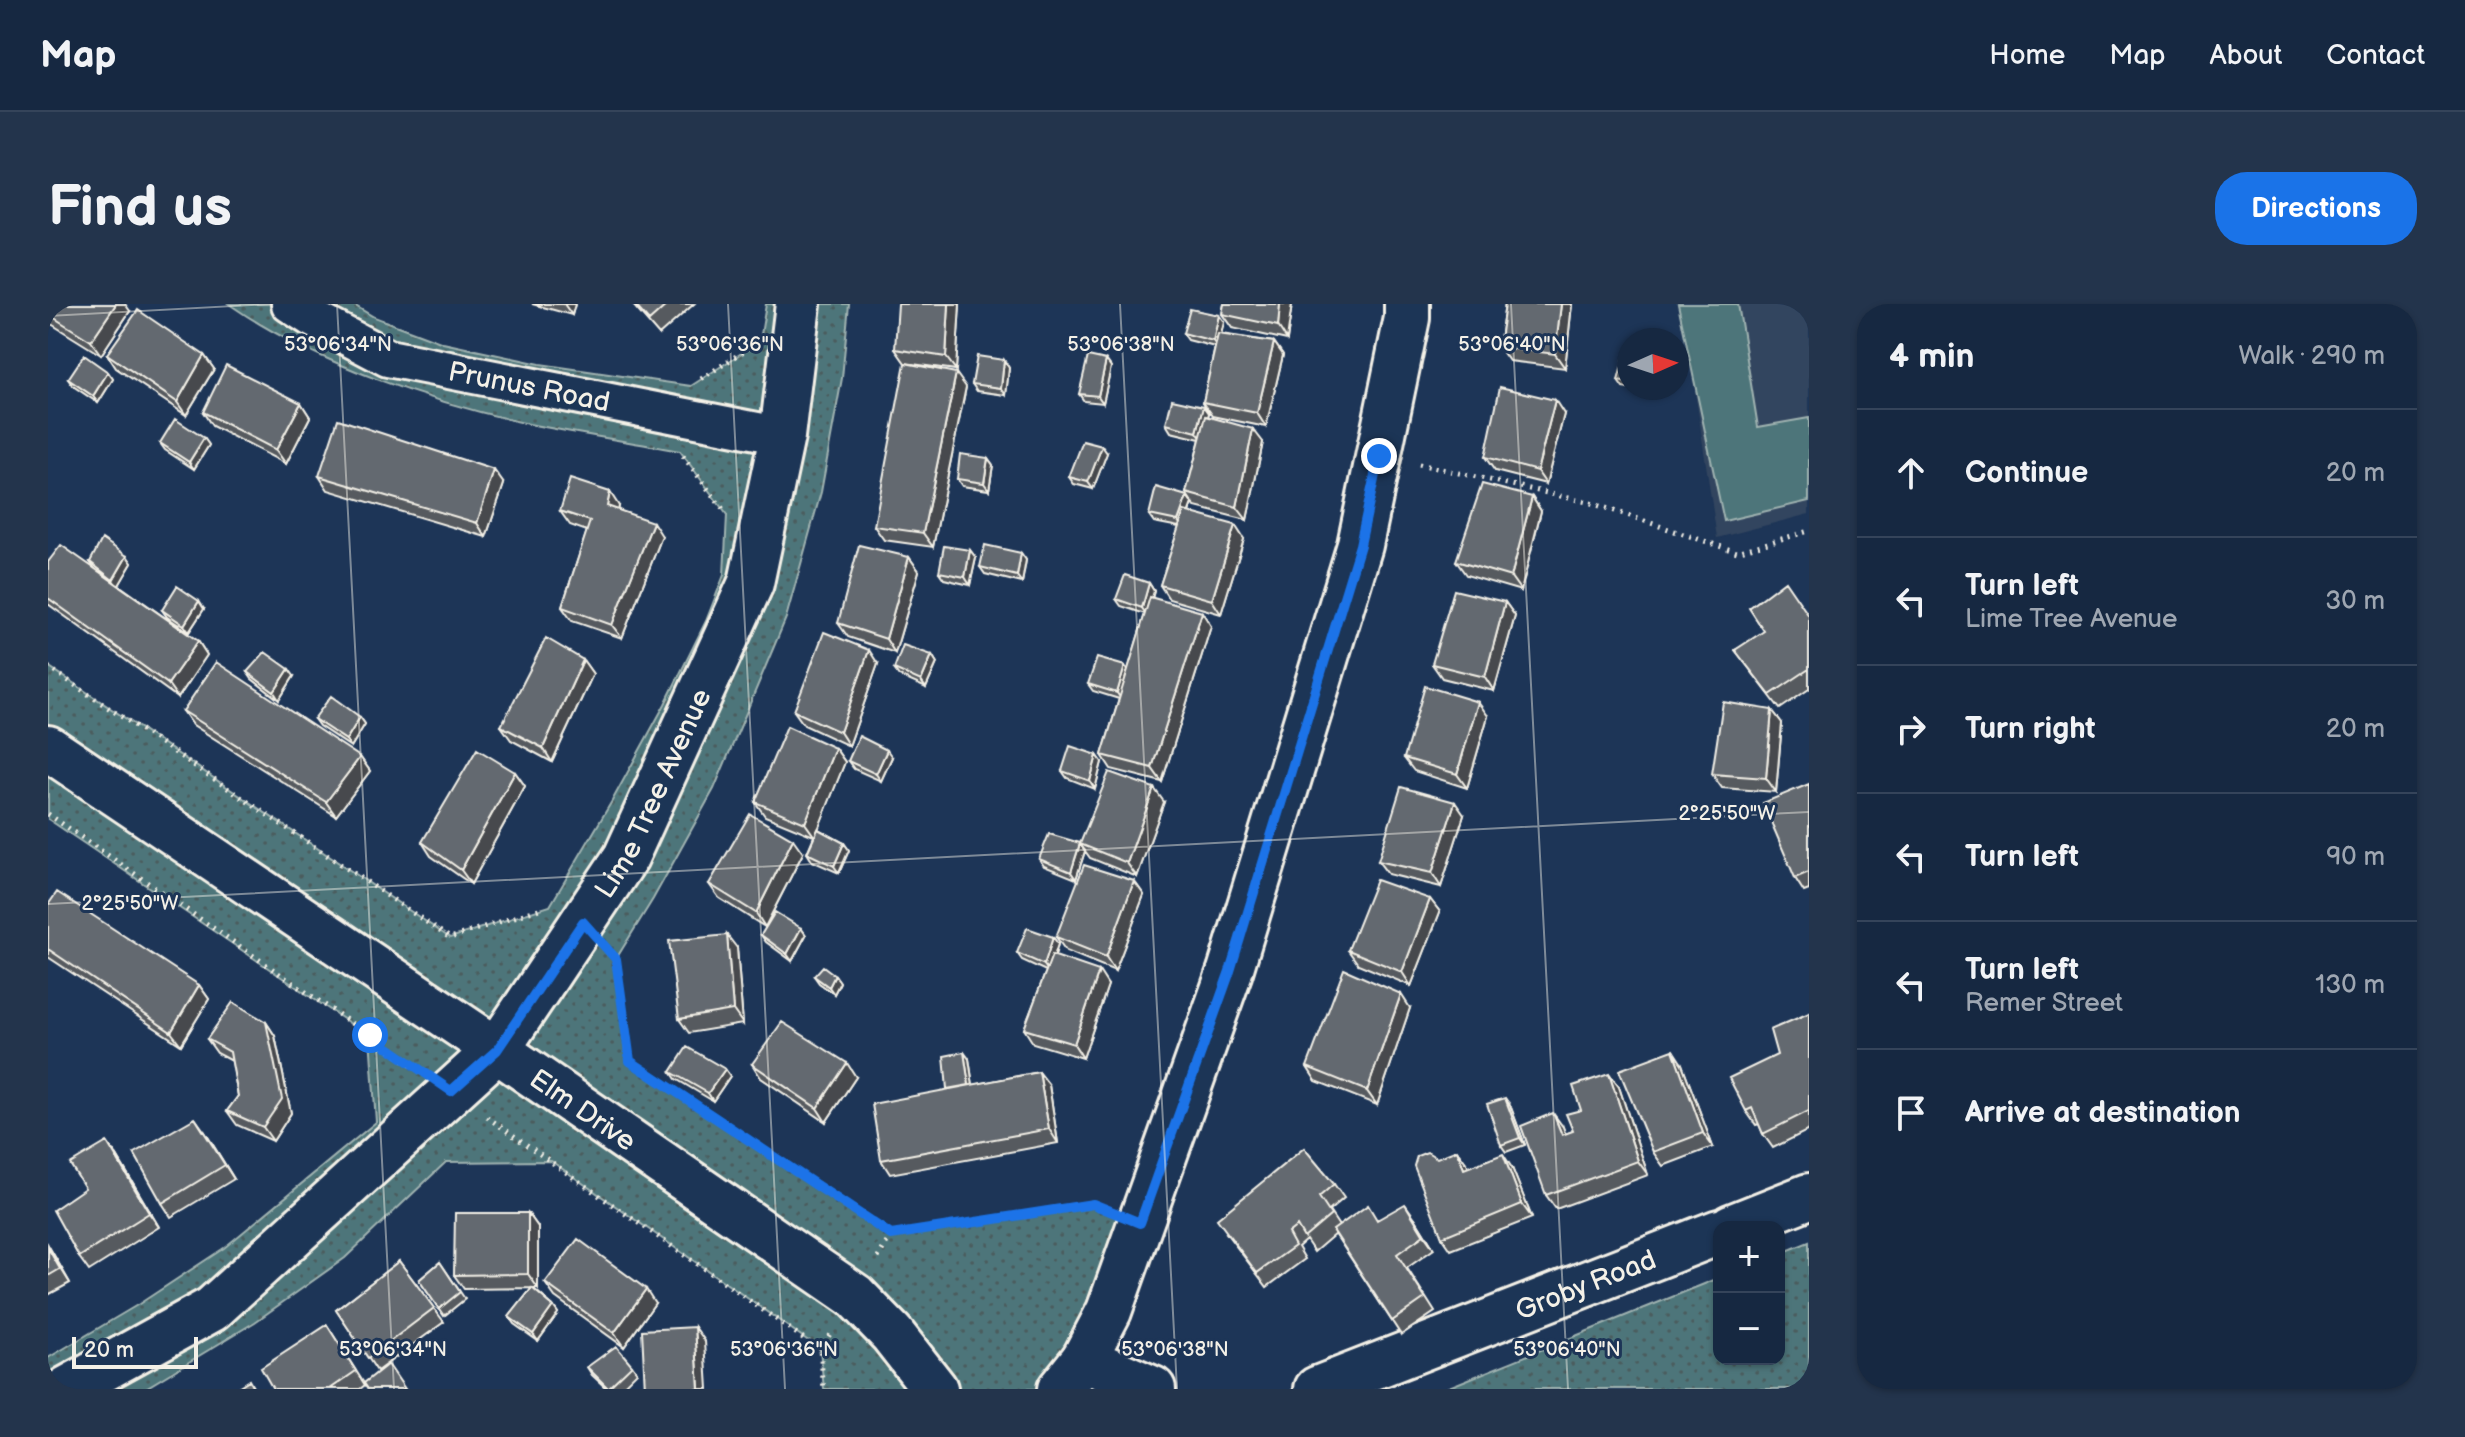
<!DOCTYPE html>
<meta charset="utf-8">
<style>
body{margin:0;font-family:"Balsamiq Sans",sans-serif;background:#23344c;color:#f1f3f6}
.controls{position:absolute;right:24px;bottom:24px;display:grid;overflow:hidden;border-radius:16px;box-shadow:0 2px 6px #0004}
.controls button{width:72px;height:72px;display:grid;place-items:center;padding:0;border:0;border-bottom:2px solid #35445a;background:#162841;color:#f1f3f6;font:40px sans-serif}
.compass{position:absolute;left:1569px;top:24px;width:72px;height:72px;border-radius:50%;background:#162841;box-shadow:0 2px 6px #0004;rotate:87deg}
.scale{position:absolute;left:24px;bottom:20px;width:126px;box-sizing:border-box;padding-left:8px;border:4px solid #f4f1e8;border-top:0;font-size:22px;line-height:28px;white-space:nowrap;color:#f4f1e8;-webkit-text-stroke:6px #1d3557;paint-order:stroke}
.stop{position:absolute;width:24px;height:24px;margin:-18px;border:6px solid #1a73e8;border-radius:50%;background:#fff}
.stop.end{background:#1a73e8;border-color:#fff;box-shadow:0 2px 8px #0008}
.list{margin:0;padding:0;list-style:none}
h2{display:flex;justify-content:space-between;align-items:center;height:104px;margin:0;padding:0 32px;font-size:34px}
h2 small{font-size:26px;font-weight:400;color:#9ea6b1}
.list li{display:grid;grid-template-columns:52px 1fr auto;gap:24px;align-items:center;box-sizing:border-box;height:128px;padding:0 32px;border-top:2px solid #35445a}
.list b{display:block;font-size:30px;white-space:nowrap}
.list p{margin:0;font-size:26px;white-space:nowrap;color:#9ea6b1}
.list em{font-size:26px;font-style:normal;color:#9ea6b1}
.icon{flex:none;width:44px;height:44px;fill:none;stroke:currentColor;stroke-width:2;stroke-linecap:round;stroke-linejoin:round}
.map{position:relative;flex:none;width:1761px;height:1085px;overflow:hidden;border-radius:32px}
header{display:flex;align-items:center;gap:48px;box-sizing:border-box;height:112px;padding:0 40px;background:#162841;border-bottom:2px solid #35445a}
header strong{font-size:38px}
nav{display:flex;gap:44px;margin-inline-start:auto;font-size:28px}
.intro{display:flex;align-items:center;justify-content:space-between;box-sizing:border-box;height:192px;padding:0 48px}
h1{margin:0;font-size:56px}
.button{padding:20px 36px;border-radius:32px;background:#1a73e8;color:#fff;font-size:28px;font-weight:700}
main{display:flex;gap:48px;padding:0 48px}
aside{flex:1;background:#162841;border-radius:32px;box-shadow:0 2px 6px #0004}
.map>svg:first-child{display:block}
.built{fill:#32455e}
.grass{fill:url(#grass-dots);stroke:#a0b3b1;stroke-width:2}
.park{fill:#4d757a;stroke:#a0b3b1;stroke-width:2}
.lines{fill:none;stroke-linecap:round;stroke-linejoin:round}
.street-casing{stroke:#f4f1e8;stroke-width:42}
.secondary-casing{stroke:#f4f1e8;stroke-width:50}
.path{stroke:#f4f1e8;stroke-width:5;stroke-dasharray:2 6;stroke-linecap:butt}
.street{stroke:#1d3557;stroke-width:36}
.secondary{stroke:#1d3557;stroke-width:44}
.wall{fill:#565a5f;stroke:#f4f1e8;stroke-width:2}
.shaded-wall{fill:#464a4e;stroke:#f4f1e8;stroke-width:2}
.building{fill:#64696f;stroke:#f4f1e8;stroke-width:2}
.route{stroke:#1a73e8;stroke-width:10}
.ticks{fill:none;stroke:#f4f1e8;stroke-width:2;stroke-opacity:0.45}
.labels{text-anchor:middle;stroke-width:6;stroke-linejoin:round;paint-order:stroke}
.street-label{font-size:28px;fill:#f4f1e8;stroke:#1d3557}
.ticks-label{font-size:20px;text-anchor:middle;fill:#f4f1e8;stroke:#1d3557;stroke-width:6;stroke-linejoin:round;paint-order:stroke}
</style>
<header>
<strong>Map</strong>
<nav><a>Home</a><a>Map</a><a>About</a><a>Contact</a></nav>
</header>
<div class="intro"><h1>Find us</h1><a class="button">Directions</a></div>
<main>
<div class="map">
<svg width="1761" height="1085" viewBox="0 0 1761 1085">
<defs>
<pattern id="grass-dots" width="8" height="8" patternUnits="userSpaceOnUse" patternTransform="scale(2)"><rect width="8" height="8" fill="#4d757a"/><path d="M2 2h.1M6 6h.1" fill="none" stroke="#4b5c5d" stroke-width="1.8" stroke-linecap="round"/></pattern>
</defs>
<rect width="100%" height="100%" fill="#1d3557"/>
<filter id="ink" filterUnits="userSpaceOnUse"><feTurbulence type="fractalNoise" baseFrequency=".0125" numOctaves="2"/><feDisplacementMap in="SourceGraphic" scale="16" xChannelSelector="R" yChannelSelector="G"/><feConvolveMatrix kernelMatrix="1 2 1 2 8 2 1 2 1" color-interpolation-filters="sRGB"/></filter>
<g filter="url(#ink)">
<path class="built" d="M1634,0H1761V210L1669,234Z"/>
<path class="grass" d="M181,0H304L326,13L395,39L492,60L643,82L712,37L718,0H801L794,74L773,188L738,314L666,485L605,595L568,655L582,757L843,931L1045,900L1092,919L1012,1085H776L772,1045L503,857L398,858L297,954L207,1018L96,1085H0V1054L91,1000L176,944L328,818L322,733L0,515V362L402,634L502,602L564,497L617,400L658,317L676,271L679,211L632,147C582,138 531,130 481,120C382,98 265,59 181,0Z
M1761,938V1085H1396L1671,974V1055H1731V950Z"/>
<path class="park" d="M1630,0H1690L1710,123L1761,114V197L1676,217Z"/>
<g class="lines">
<g class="street-casing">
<g id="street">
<path id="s1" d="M242,0L262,13L340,54L734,132"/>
</g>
</g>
<g class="secondary-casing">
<g id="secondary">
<path id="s2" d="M0,444L449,746L807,992L844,1030L887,1085"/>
<path d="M1683,923L1761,892"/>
<path d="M1036,1055L1105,1085"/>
<path id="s3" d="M19,1085L164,1005L449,746L500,670L578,553L703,279L734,132L750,0"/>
<path d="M1012,1085L1036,1055L1061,1007L1182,667L1312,241L1359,14V0"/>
<path id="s4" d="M1269,1085L1671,928"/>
</g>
</g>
<path class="path" d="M653,75L702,43
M635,152L675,205
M1371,160L1543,199L1689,248L1761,227
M0,363L402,634L491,605
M0,510L368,764
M563,649L568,655L582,757L843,931L1045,900L1054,904
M439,813L772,1046L776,1085
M830,954L843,931
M772,1046L784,1027"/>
<use href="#street" class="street"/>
<use href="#secondary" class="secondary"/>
</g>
<path class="wall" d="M0,0L82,7L53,51L0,18Z
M484,0H527L524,11Z
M584,0H646L611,31Z
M912,0L908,66L857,59L847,45Z
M1176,0H1244L1239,36L1184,24L1174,10Z
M1457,0H1524L1517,64L1461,57L1451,43Z
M1176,18L1173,30L1226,38L1235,51L1218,123L1165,112L1155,98L1167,43L1140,36L1135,29Z
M59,50L156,51L166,65L138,111L68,64Z
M1581,55V84H1613V90L1575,84L1570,77Z
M956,56L961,64L958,91L929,87L924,80Z
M1058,56L1063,63L1055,99L1036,97L1031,90Z
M60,68L65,75L50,99L25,82L20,75Z
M918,83L885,243L836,236L826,222Z
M253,99L262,113L238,160L164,122L155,108Z
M1156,102L1161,109L1160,113L1215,138L1199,216L1147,203L1138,189L1152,135L1123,128L1118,120Z
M1516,110L1498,180L1447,167L1437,153Z
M156,134L161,141L146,165L117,146L112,139Z
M1059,149L1045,185L1026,180L1021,173Z
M940,154L945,161L941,186L914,182L909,175Z
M271,172L456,180L438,233L280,186Z
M1484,193L1493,207L1473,287L1418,271L1408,257Z
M1144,199L1141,209L1196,235L1173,310L1121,295L1112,281L1131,223L1106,218L1101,211Z
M571,202L570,206L614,232L574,334L524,317L514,303L539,227L522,221L512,207Z
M922,246L928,254L922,281L896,275L891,268Z
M973,249L978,256L974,279L937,270L932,263Z
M79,252L84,259L71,281L150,337L159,351L130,394L0,300V258L46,264L42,258Z
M861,253L871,267L847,349L800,333L790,319Z
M1101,279L1106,287L1104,294L1163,322L1114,478L1063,465L1054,451L1071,395L1045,387L1040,380L1080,366L1097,310L1073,302L1068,295Z
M1457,298L1467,312L1446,387L1394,374L1384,360Z
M156,305L141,328L119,313L114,306Z
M1761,312V385L1732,405L1687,346Z
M884,351L889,359L878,384L851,372L846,365Z
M535,356L545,370L504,458L463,436L453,422Z
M830,360L801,442L756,421L746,407Z
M199,368L246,372L231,396L204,375Z
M1724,406L1734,419L1728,488L1674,484L1664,470Z
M135,407L312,453L322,467L288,512L145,421Z
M1440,412L1419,484L1366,467L1356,454Z
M312,413L317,420L303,443L271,422L266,415Z
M787,444L797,458L770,525L796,539L801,546L791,569L764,557L759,549L766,532L717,512L707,498Z
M1049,451L1054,458L1047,485L1019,474L1014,467Z
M844,453L833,477L806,465L800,457Z
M467,468L477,482L423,580L383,552L374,538Z
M1761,480V586L1756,588L1747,574Z
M1116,498L1089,573L1042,554L1037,547L1028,575L996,562L991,555L1032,539Z
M1416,511L1393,583L1340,570L1330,557Z
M755,549L717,623L671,594L661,580Z
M1086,577L1096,591L1067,667L1018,647L1008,633Z
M1382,595L1392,608L1363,682L1310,660L1300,646Z
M0,601L151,681L161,695L133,741L0,653Z
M753,624L758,631L744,657L718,638L713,631Z
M1010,640L1007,652L1060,681L1035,754L985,739L976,725L998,667L974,656L969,649Z
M689,644L695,720L641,729L631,715Z
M787,671L792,678L786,690L771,679L766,672Z
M1362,704L1329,801L1268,777L1259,763Z
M1761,709V826L1725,844L1715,830L1711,820L1708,821L1698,807L1729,751Z
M218,718L227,732L243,809L225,837L189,821L179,807L190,792L184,757L169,749L159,735Z
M921,755L925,781L991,768L1001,781L1010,839L842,870L833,856L900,785Z
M704,760L808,773L778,818L713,774Z
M1634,760L1665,843L1615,862L1605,848Z
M677,765L682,772L665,797L628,775L623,768Z
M1571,783L1600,871L1508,905L1498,891L1515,823L1517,830L1525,827L1533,806Z
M1462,801L1477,841L1458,848L1453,841Z
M157,828L186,875L123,913L114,899Z
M69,852L111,923L41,967L31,953L37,884Z
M1389,854L1419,860L1420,864H1464L1484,914L1403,946L1394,933Z
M1286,880L1296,894L1281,907L1291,922L1330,915L1367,914L1386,945L1359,964L1387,1008L1353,1031L1287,930L1266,948L1258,936L1250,943L1257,955L1219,983L1178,929Z
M480,909L490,923V984H485L505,1002L510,1009L490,1037L466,1020L461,1013L484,984L416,985L406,971Z
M0,941L22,979L0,991Z
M351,957L396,1018L329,1067L288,1006Z
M392,958L417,995L396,1012L371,976Z
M497,979L607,999L576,1043L507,993Z
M279,1021L317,1081L312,1085H225Z
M584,1061L589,1068L572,1085H559L544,1071L539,1063Z"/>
<path class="shaded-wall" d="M68,0H77L82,7L53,51L43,37Z
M516,0H527L524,11Z
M901,0H912L908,66L898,53Z
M1232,0H1244L1239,36L1230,22Z
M1513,0H1524L1517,64L1507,50Z
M1171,11L1176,18L1170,44L1165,37Z
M1226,38L1235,51L1218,123L1209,109Z
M156,51L166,65L138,111L129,98Z
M956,56L961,64L958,91L953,84Z
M1058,56L1063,63L1055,99L1050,92Z
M60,68L65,75L50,99L45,92Z
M908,69L918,83L885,243L875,229Z
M1507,96L1516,110L1498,180L1489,167Z
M253,99L262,113L238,160L228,146Z
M1156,102L1161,109L1154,135L1149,128Z
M1205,125L1215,138L1199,216L1189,203Z
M156,134L161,141L146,165L141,158Z
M1054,142L1059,149L1045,185L1040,178Z
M940,154L945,161L941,186L936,179Z
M446,166L456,180L438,233L429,219Z
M562,188L571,202L569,216L559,202Z
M1139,192L1144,199L1135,224L1130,217Z
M1484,193L1493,207L1473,287L1463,273Z
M605,218L614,232L574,334L564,321Z
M1187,221L1196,235L1173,310L1164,296Z
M922,246L928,254L922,281L917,273Z
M973,249L978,256L974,279L969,272Z
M79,252L84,259L70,283L65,276Z
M861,253L871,267L847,349L838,335Z
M1101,279L1106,287L1099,311L1094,304Z
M151,297L156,305L141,328L136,321Z
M1457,298L1467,312L1446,387L1437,373Z
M1154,308L1163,322L1114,478L1104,464Z
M150,337L159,351L130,394L120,380Z
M821,346L830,360L801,442L792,428Z
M884,351L889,359L878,384L873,377Z
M535,356L545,370L504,458L495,444Z
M1077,362L1082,369L1074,396L1069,389Z
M241,365L246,372L231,396L226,388Z
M1430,398L1440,412L1419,484L1409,470Z
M1724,406L1734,419L1728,488L1718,474Z
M312,413L317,420L303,443L298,436Z
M787,444L797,458L767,533L757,519Z
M839,446L844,453L833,477L828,470Z
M1049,451L1054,458L1047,485L1042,477Z
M312,453L322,467L288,512L278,498Z
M467,468L477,482L423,580L413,566Z
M1106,484L1116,498L1089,573L1079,559Z
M1407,498L1416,511L1393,583L1384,569Z
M745,535L755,549L717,623L708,609Z
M796,539L801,546L791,569L786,562Z
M1032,540L1037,547L1028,575L1023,568Z
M1086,577L1096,591L1067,667L1058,653Z
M1382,595L1392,608L1363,682L1354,668Z
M753,624L758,631L744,657L739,650Z
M679,631L689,644L695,720L685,706Z
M1005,633L1010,640L1001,668L996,661Z
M1051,667L1060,681L1035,754L1026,740Z
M787,671L792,678L786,690L781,683Z
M151,681L161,695L133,741L123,728Z
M1353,690L1362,704L1329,801L1319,787Z
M218,718L227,732L243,809L225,837L215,823Z
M1625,746L1634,760L1665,843L1655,829Z
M916,748L921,755L926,789L921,782Z
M799,759L808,773L778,818L769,804Z
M677,765L682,772L665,797L660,789Z
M991,768L1001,781L1010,839L1001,825Z
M1561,770L1571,783L1600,871L1590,857Z
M1457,794L1462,801L1477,841L1472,834Z
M1505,809L1515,823L1523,845L1514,831Z
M147,814L157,828L186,875L177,861Z
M59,838L69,852L111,923L101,909Z
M1409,846L1419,860L1426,879L1416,865Z
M1455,850L1464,864L1484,914L1474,900Z
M1357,900L1367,914L1386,945L1376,931Z
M480,909L490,923V984L480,970Z
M0,941L22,979L0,944Z
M598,985L607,999L576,1043L566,1029Z
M505,1002L510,1009L490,1037L485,1030Z
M647,1023L657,1037L660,1085H651Z"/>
<path class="building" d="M0,0H68L43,37L0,10Z
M586,0H620L601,17Z
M850,0H901L898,53L847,45Z
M1176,0H1232L1230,22L1174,10Z
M1457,0H1513L1507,50L1451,43Z
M1142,5L1171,11L1165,37L1135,29Z
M90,6L156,51L129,98L59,50Z
M1170,30L1226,38L1209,109L1155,98Z
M36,51L60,68L45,92L20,75Z
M929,52L956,56L953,84L924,80Z
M1040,52L1058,56L1050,92L1031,90Z
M1576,54L1581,55V79L1570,77Z
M857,59L908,69L875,229L826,222Z
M178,61L253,99L228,146L155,108Z
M1452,83L1507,96L1489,167L1437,153Z
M1124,95L1156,102L1149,128L1118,120Z
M1158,112L1205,125L1189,203L1138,189Z
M127,115L156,134L141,158L112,139Z
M290,115L446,166L429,219L271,172Z
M1035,137L1054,142L1040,178L1021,173Z
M912,150L940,154L936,179L909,175Z
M522,175L562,188L559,202L605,218L564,321L514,303L542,217L512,207Z
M1434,180L1484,193L1463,273L1408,257Z
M1108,183L1139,192L1130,217L1101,211Z
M1136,207L1187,221L1164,296L1112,281Z
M54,235L79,252L65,276L42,258Z
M13,241L150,337L120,380L0,294V258Z
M811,241L861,253L838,335L790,319Z
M937,241L973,249L969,272L932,263Z
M896,242L922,246L917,273L891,268Z
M1077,271L1101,279L1094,304L1068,295Z
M1737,277L1761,312V365L1722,391L1687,346L1716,327L1701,304Z
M129,282L151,297L136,321L114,306Z
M1406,286L1457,298L1437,373L1384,360Z
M1102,293L1154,308L1104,464L1054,451Z
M776,328L821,346L792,428L746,407Z
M498,334L535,356L495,444L453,422Z
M855,341L884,351L873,377L846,365Z
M217,348L241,365L226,388L199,368Z
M1049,354L1077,362L1069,389L1040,380Z
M168,358L312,453L278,498L135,407Z
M1377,382L1430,398L1409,470L1356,454Z
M283,392L312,413L298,436L266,415Z
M1675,398L1724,406L1718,474L1664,470Z
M739,422L787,444L757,519L707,498Z
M811,432L839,446L828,470L800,457Z
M1022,442L1049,451L1042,477L1014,467Z
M429,445L467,468L413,566L374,538Z
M1061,468L1106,484L1079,559L1032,540Z
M1761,480V568L1747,574L1715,499Z
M1353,483L1407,498L1384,569L1330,557Z
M702,510L745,535L708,609L661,580Z
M770,525L796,539L786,562L759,549Z
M1001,530L1032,539L1023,568L991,555Z
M1036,561L1086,577L1058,653L1008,633Z
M1328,576L1382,595L1354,668L1300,646Z
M9,588L151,681L123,728L0,645V601Z
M727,608L753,624L739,650L713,631Z
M979,624L1005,633L996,661L969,649Z
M679,631L685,706L631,715L621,637Z
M1004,651L1051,667L1026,740L976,725Z
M775,662L787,671L781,683L766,672Z
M1296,665L1353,690L1319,787L1259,763Z
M185,698L218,718L234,795L215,823L179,807L190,792L182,748L159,735Z
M1761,709V807L1715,830L1704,804L1698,807L1681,774L1729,751L1722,726Z
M734,718L799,759L769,804L704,760Z
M639,743L677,765L660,789L623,768Z
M1625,746L1655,829L1605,848L1571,766Z
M916,748L921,781L899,785L896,752Z
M991,768L1001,825L833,856L824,800Z
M1561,770L1590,857L1498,891L1473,822L1505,809L1514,831L1525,827L1518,810L1533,806L1525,782Z
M1457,794L1472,834L1453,841L1439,800Z
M147,814L177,861L114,899L86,849Z
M59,838L101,909L31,953L5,906L37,884L22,860Z
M1256,844L1286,880L1271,893L1283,911L1256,934L1249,922L1240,929L1247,942L1209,969L1169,915Z
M1409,846L1416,865L1455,850L1474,900L1394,933L1366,862L1369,852L1379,848L1389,854Z
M1357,900L1376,931L1349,950L1377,994L1344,1017L1285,926L1320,901L1329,916Z
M407,909H480V970L406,971Z
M530,935L598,985L566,1029L497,979Z
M0,944L12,965L0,972Z
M351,957L386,1004L320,1054L288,1006Z
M392,958L412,988L391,1005L371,976Z
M484,984L505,1002L485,1030L461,1013Z
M279,1021L308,1067L282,1085H225L213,1064Z
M647,1023L651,1085H597L594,1026Z
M568,1042L584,1061L560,1084L539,1063Z
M340,1060L357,1085H320L316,1079Z
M201,1076L206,1085H187Z"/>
</g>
<g class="lines" filter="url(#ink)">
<path class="route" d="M322,731L403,787L449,746L535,618L568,655L582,757L843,931L1045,900L1092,919L1182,667L1312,241L1331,152"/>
</g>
<path class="ticks" d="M289,0L346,1085M680,0L737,1085M1072,0L1129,1085M1463,0L1520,1085M0,12L224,0M0,600L1761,508"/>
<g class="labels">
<g class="street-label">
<text dy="10" stroke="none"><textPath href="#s1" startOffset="256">Prunus Road</textPath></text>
<text dy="10" stroke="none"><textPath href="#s3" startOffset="852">Lime Tree Avenue</textPath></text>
<text dy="10" stroke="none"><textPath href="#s2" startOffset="646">Elm Drive</textPath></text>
<text dy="10" stroke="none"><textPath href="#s4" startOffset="288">Groby Road</textPath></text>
</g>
</g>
<g class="ticks-label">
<text x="290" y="47">53°06'34"N</text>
<text x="682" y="47">53°06'36"N</text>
<text x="1073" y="47">53°06'38"N</text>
<text x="1464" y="47">53°06'40"N</text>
<text x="1679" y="516">2°25'50"W</text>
<text x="82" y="606">2°25'50"W</text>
<text x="345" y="1052">53°06'34"N</text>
<text x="736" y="1052">53°06'36"N</text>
<text x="1127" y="1052">53°06'38"N</text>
<text x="1519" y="1052">53°06'40"N</text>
</g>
</svg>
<div class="controls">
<button>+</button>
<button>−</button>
</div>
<svg class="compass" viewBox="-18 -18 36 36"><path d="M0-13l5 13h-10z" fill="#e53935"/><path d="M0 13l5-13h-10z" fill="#9ea6b1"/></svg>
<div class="scale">20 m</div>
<div class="stop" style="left:322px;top:731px"></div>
<div class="stop end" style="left:1331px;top:152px"></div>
</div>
<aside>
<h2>4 min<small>Walk · 290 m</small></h2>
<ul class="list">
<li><svg class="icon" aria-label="ahead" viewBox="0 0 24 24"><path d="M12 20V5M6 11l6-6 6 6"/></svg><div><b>Continue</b></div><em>20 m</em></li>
<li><svg class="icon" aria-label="left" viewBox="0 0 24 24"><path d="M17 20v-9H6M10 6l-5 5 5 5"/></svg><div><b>Turn left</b><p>Lime Tree Avenue</p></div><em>30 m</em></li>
<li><svg class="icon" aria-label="right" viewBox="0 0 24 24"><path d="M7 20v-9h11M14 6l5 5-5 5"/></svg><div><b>Turn right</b></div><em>20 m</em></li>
<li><svg class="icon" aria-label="left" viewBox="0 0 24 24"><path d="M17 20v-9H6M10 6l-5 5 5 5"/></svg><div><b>Turn left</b></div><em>90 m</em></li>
<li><svg class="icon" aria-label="left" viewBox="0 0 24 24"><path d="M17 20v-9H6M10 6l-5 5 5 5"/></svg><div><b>Turn left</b><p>Remer Street</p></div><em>130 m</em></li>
<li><svg class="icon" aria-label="arrive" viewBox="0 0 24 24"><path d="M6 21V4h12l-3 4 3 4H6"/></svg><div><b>Arrive at destination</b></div></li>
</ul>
</aside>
</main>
